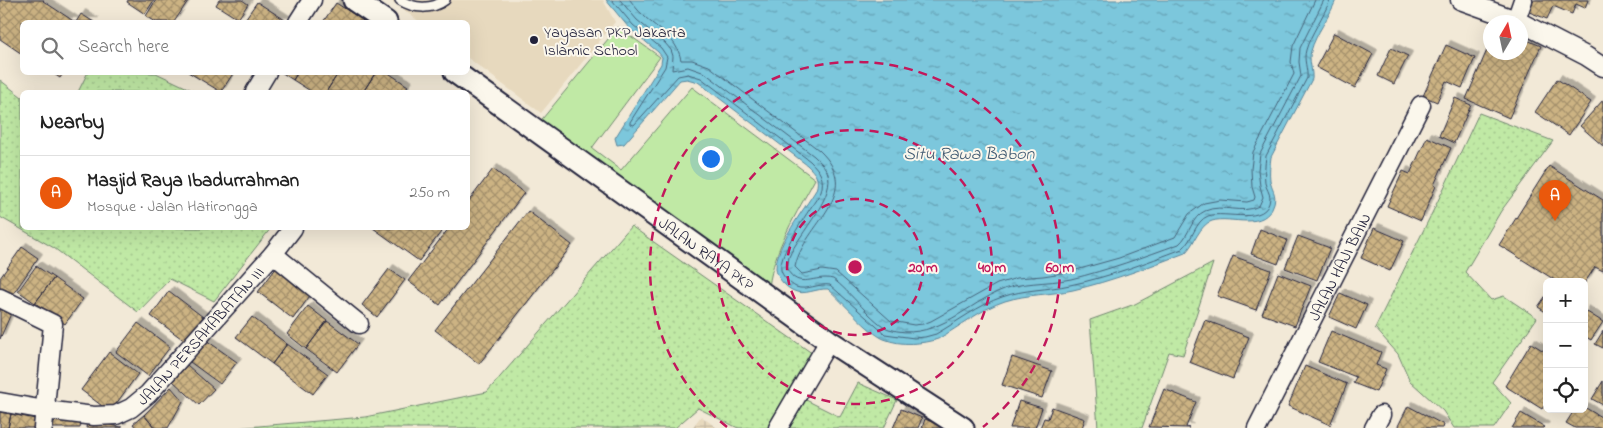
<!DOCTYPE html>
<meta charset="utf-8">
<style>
body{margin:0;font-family:"Indie Flower",sans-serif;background:#f2f2f2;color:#222}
.controls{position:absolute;right:15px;bottom:15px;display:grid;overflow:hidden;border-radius:8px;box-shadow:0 5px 20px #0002}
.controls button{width:45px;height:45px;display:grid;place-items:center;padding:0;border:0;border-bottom:1px solid #e0e0e0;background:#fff;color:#222;font:25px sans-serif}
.compass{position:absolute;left:1483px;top:15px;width:45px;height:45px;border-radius:50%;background:#fff;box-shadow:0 5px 20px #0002;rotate:9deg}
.you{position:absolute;left:710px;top:158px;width:18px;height:18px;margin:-12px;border:4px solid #fff;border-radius:50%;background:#1a73e8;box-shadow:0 0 0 8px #1a73e833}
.badge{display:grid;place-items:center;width:32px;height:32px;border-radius:50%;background:#ea580c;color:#fff;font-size:16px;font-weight:700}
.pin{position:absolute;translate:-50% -41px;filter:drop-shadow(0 1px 2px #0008)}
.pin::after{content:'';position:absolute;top:26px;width:18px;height:15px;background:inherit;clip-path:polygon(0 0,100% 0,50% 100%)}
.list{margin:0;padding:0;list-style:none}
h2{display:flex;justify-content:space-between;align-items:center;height:65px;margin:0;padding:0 20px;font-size:21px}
h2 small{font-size:16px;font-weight:400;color:#767676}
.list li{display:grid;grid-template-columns:32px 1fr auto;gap:15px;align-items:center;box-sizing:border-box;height:75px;padding:0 20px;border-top:1px solid #e0e0e0}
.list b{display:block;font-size:19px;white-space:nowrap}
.list p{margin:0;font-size:16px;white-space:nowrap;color:#767676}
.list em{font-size:16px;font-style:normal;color:#767676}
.icon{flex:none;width:28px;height:28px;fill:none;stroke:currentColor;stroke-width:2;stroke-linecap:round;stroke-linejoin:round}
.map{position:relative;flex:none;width:1603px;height:428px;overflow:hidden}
.search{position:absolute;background:#fff;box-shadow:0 5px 20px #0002;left:20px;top:20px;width:450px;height:55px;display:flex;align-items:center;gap:12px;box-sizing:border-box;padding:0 18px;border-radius:8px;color:#767676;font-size:19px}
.panel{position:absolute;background:#fff;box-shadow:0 5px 20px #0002;left:20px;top:90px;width:450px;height:140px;border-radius:8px}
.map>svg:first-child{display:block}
.built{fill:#e7d9be}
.industrial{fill:url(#industrial-grid)}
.grass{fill:url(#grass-dots);stroke:#718670}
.garden{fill:#c0e9a5;stroke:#718670}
.water{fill:url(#water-ripples);stroke:#58859c}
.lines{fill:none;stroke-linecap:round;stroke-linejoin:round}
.shore{stroke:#46647b;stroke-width:1}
.building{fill:url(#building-cross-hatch);stroke:#22223b;filter:url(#shadow)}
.service-casing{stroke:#22223b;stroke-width:12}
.minor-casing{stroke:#22223b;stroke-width:21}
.tertiary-casing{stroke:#22223b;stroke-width:25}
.service{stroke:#fbf7ec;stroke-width:9}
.minor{stroke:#fbf7ec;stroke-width:18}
.tertiary{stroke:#fbf7ec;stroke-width:21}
.ring{fill:none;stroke:#c2185b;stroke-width:2.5;stroke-dasharray:9 6}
.poi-dot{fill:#22223b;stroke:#fbf7ec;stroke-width:2}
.labels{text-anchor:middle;stroke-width:4;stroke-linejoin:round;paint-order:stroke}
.poi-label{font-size:16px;fill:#22223b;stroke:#fbf7ec;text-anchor:start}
.street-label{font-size:16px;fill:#22223b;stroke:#fbf7ec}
.water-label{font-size:18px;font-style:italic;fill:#425c73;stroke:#fbf7ec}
.centre{fill:#c2185b;stroke:#fbf7ec;stroke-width:2.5}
.ring-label{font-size:15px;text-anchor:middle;font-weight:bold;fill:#c2185b;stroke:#fbf7ec;stroke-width:4;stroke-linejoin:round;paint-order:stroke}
</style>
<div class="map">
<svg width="1603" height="428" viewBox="0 0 1603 428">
<defs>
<pattern id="industrial-grid" width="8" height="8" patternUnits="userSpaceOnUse" patternTransform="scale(1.25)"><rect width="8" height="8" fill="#e7d9be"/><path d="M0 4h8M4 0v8" fill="none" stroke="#c6baa4"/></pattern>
<pattern id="grass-dots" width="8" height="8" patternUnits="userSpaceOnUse" patternTransform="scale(1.25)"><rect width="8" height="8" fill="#c0e9a5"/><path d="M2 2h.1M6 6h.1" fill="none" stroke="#a5c88f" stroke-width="1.8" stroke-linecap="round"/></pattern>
<pattern id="water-ripples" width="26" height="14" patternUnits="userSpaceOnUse" patternTransform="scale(1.25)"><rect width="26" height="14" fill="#7cc7dc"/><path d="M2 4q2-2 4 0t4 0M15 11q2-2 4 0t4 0" fill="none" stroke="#65a1b4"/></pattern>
<pattern id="building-cross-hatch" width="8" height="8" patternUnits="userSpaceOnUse" patternTransform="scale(1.25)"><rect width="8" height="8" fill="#ccb383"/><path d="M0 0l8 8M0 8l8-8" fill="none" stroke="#a5916c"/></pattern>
<filter id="shadow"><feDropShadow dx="4.5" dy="-4.5" stdDeviation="0" flood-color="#0004"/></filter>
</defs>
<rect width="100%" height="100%" fill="#f2e9d7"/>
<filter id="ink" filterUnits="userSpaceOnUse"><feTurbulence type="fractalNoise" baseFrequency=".02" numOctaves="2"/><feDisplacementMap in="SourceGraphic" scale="10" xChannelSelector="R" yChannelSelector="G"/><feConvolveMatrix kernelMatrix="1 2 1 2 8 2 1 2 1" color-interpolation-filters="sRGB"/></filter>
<g filter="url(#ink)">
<path class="built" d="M390,0H603L615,22L541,113L468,58V22H420Z"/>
<path class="industrial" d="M701,416L717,428H692Z"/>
<path class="grass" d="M88,72L156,73L196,92H78Z
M0,80L22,97V228H271L214,301L170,279L138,312L54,248L0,217Z
M1479,113L1553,141L1501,211L1465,272L1491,300L1504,296L1537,318L1492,382L1511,403L1494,428H1454L1443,411L1410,381L1398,354L1375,328L1435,207Z
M631,226L816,356L800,397L840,417L858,383L897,400L884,428H738L698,408L675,428H235L365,417L487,392Z
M1213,263L1183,355L1169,352L1142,428H1098L1090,320L1135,304Z"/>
<path class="garden" d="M618,27L660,57L592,148L621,170L692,87L815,179C797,213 774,248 769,287L538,124Z"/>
<path class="water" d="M606,0H1336C1329,18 1316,33 1311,51C1308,60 1313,70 1312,79L1271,157C1270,165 1269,172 1270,180C1271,189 1277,194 1274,203C1265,233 1231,215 1212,221C1200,224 1194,245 1185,253C1148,267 1112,281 1073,290C1050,295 1027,294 1005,301C983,308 959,327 938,339C922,344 901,346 884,339C869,333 842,301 828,289C817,288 804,296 794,291C786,288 776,277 776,268C776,244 804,210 816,190C820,178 815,173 807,165L698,82L687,79L680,80L624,144L617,145L615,138L661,64L662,57L658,52L629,28Z"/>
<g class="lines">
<path class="shore" d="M612,0L633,25L661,48L667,57L665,67L630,122V124L634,125L678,76L688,74L701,78L810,161C820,171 825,178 821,192C811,208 778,253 781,270C782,276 790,284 796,287C806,291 819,283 830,285L885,334L914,338L925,337L936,334C957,322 979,305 1002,297C1024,289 1048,290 1070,285C1109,277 1145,263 1182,249C1193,240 1195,221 1208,216C1224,210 1268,227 1270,198C1270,193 1266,188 1265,183C1264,174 1265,165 1266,156L1307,78C1308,69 1303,60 1306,50C1310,35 1324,16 1330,0
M620,0L637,20L665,43L671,50L673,56L672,70L688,67L705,73L814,156C818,160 824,165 827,171C838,195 799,233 789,257L787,269C799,291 814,274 833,279C849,290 874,324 889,329C931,342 962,309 997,292C1019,281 1047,284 1071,279C1108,270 1143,257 1179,244C1190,235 1191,217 1205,211C1223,203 1242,215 1259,206L1263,197L1260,186L1258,170L1260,154L1301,76L1299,62L1300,48L1324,0
M630,0C634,5 638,11 643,15C659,31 676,36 681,60H692L709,66L819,150C866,194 804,223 795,267L802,274L822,270L836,272L891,321L914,325L923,324L931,321L997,284L1017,278L1043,276L1069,272L1119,258L1175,237L1189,214L1204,203L1220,200L1247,202L1254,200L1255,197L1252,187L1251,169L1253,152L1294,74L1291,62L1293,46L1315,0"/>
</g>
<path class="building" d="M0,0H44L43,1L75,22H22V54L0,39Z
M128,0H154L145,14L127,2Z
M156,0H187L188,1L174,22H156L146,16Z
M219,0H242L248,4L238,19L216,5Z
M1533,0H1588L1585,8L1576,4L1572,14L1553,6L1547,19L1529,12Z
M257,2L285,20L283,22H243Z
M336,3L366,22H323Z
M81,14L94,22H76Z
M1334,33L1373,54L1355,88L1316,67Z
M1520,37L1541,46L1509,118L1466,99L1490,43V52H1520Z
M1446,45L1475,58L1462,88L1446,81L1437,102L1423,96Z
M1391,48L1408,56L1394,84L1378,76Z
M51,72H64L60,78Z
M188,72H234L221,92Z
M281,72H298L293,80Z
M298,72H339L326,92H312L293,80Z
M339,72H376L363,92H326Z
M376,72H387L408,86L404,92H363Z
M1557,79L1591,102L1569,135L1535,112Z
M1455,98L1471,105L1454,143L1439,136Z
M1603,100V146L1580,126Z
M1427,137L1451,148L1434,185L1436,186L1421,221L1387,206L1403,171L1410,174Z
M1549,166L1603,200V271L1595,267L1584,284V282H1558L1499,245Z
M493,169L524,193L440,305L408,281L449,228H468V202Z
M528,211L572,245L479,364L435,330Z
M373,228H444L419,261Z
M1374,228L1404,241L1390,271L1361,258Z
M1260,229L1287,240L1278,264L1251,254Z
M1298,236L1330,248L1317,280L1285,268Z
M22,247L38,258L11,297L0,289V278Z
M1233,256L1271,270L1256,310L1217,296Z
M36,266L54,278L35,303L18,291Z
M277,267L312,293L293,319L258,292Z
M389,269L405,280L377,317L362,305Z
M1278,273L1311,286L1295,326L1262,314Z
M54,278L83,299L65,324L35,303Z
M169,291L203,317L185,341L151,316Z
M1340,293L1367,305L1356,329L1329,317Z
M1547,294V313L1538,307Z
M0,303L13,309L0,339Z
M308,306L327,321L306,349L287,334Z
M1584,310L1603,322L1591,340L1584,336Z
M252,317L287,344L272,364L236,337Z
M1205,320L1249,337L1233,379L1189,362Z
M327,321L358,344L337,372L306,349Z
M138,323L170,347L148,376L116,352Z
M1331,331L1381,352L1376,365L1386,369L1376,392L1353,383L1356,377L1318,362Z
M1603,331V348L1595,344Z
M206,340L237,362L220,384L190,362Z
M1531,343L1547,353V402L1542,409L1505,386Z
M287,344L328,374L313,394L272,364Z
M109,352L138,374L110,412L81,390Z
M1012,357L1052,371L1042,398L1002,385Z
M187,365L214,389L199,405L173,381Z
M1305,366L1347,384L1330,425L1288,406Z
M1603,381V405L1592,399Z
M171,387L183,401L168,428H155L144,415Z
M1164,389L1196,402L1186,427L1189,428L1149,427Z
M1019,401L1042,408L1035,428H1010Z
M1408,406L1444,425L1443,428H1397Z
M1052,407L1085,419L1082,428H1040L1044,418L1048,419Z
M1584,407L1601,417L1603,414V428H1575L1566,423L1575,409H1584Z
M901,409L922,418L918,428H893Z
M0,412L11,414L8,428H0Z
M1521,413L1545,427L1544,428H1512Z
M11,414L36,419L34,428H8Z
M144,415L155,428H136L133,424Z
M55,417L81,422L80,428H53Z
M925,419L946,428H922Z
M87,421L122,427V428H86Z"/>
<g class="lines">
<g class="service-casing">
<path id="service" d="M400,0C414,9 432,10 445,0"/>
</g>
<g class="minor-casing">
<g id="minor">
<path d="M1460,0L1516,20L1586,56L1603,67"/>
<path d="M1516,20L1523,0"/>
<path d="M298,22L312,0"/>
<path d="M255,92L267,72"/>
<path d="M273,254L359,324"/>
<path d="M0,298L53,324L43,428"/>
<path id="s1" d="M0,402L45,410L94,416L116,415L131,408L148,394L273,254L293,228"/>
<path d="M778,428L829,341"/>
<path id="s2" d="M1257,428L1421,105"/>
<path d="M1374,428L1381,415"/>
</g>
</g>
<g class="tertiary-casing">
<g id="tertiary">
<path d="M354,0L386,22"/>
<path id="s3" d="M455,72L829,341L963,428"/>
</g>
</g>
<use href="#service" class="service"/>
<use href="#minor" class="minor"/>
<use href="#tertiary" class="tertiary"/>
</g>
</g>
<g class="ring">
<circle cx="855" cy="267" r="68"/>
<circle cx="855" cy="267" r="137"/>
<path d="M727 427A205 205 0 1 1 983 427"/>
</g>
<circle class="poi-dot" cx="534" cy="40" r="5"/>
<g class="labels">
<g class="poi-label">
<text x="544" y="37">Yayasan PKP Jakarta<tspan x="544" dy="18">Islamic School</tspan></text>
</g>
<g class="street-label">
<text dy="6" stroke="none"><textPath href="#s3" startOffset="310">JALAN RAYA PKP</textPath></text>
<text dy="6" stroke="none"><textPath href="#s2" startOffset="181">JALAN HAJI BAIN</textPath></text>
<text dy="6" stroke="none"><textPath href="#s1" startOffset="234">JALAN PERSAHABATAN III</textPath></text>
</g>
<g class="water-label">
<text x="969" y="159">Situ Rawa Babon</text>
</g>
</g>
<circle cx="855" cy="267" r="8" class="centre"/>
<g class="ring-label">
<text x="923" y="272">20 m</text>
<text x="992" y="272">40 m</text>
<text x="1060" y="272">60 m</text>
</g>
</svg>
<div class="controls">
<button>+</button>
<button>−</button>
<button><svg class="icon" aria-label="locate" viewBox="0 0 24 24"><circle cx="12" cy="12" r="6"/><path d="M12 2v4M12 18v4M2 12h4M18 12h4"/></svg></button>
</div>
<svg class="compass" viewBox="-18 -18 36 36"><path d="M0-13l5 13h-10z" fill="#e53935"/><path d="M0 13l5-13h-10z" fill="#767676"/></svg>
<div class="you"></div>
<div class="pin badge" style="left:1555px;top:221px">A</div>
<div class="search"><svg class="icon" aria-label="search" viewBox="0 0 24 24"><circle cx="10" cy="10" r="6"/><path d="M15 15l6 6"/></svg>Search here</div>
<section class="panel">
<h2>Nearby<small></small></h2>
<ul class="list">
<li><span class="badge">A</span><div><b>Masjid Raya Ibadurrahman</b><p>Mosque · Jalan Hatirongga</p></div><em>250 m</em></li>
</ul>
</section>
</div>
